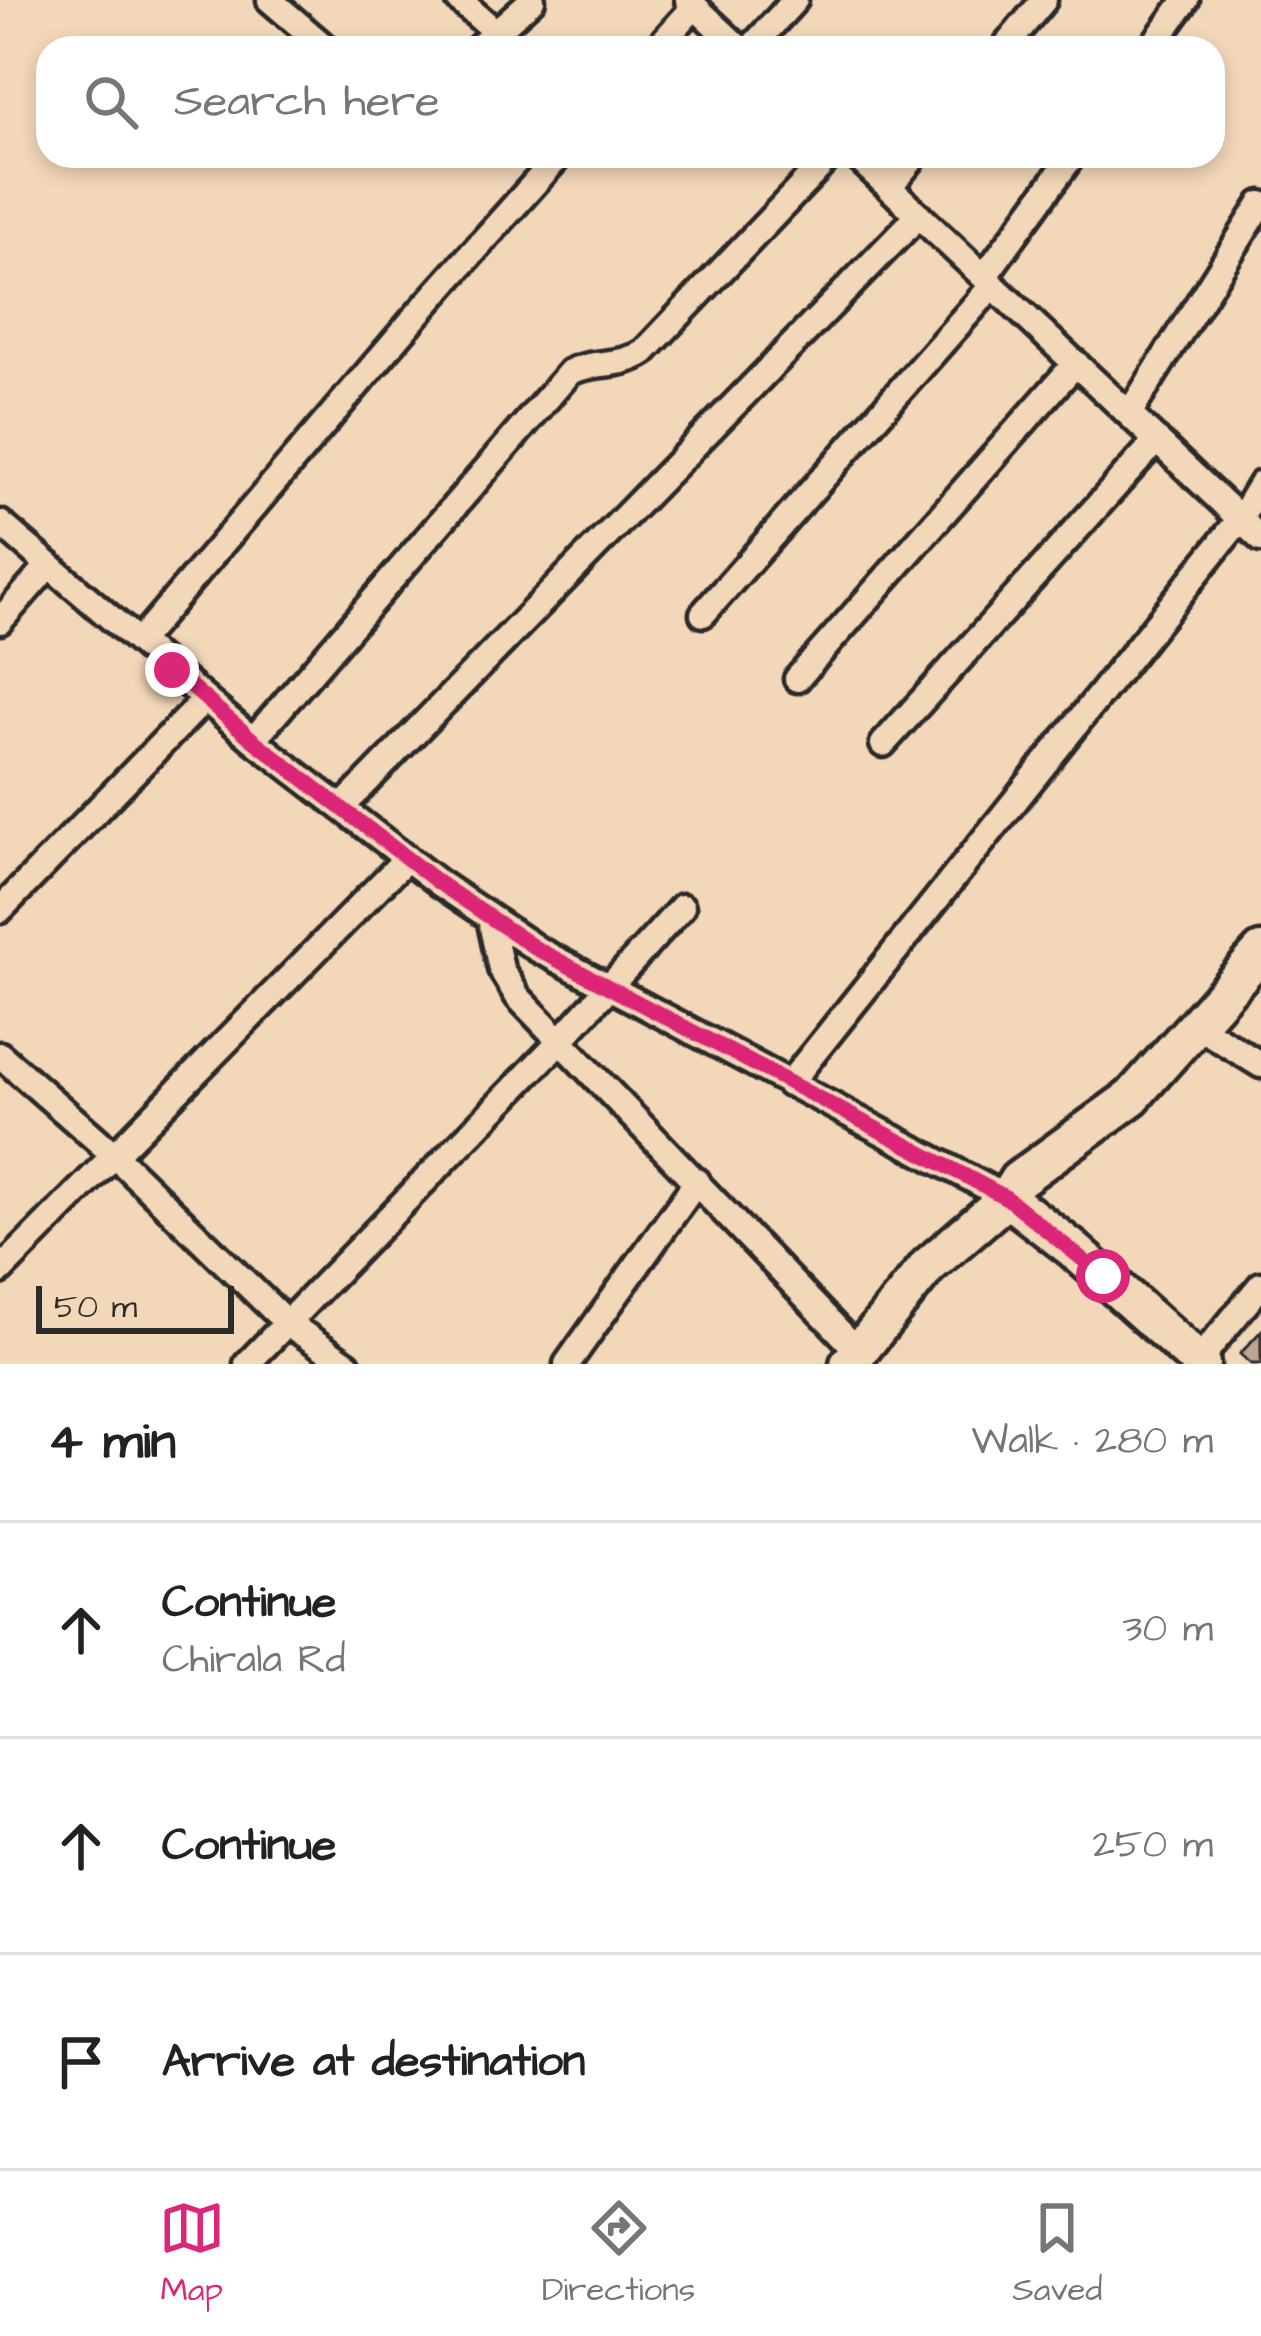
<!DOCTYPE html>
<meta charset="utf-8">
<style>
body{margin:0;font-family:"Architects Daughter",sans-serif;background:#f6f6f6;color:#222}
.scale{position:absolute;left:36px;bottom:30px;width:198px;box-sizing:border-box;padding-left:12px;border:6px solid #2b2b2b;border-top:0;font-size:33px;line-height:42px;white-space:nowrap;color:#2b2b2b;-webkit-text-stroke:9px #f3d7b9;paint-order:stroke}
.stop{position:absolute;width:36px;height:36px;margin:-27px;border:9px solid #db2777;border-radius:50%;background:#fff}
.stop.end{background:#db2777;border-color:#fff;box-shadow:0 3px 12px #0008}
.list{margin:0;padding:0;list-style:none}
h2{display:flex;justify-content:space-between;align-items:center;height:156px;margin:0;padding:0 48px;font-size:51px}
h2 small{font-size:39px;font-weight:400;color:#767676}
.list li{display:grid;grid-template-columns:78px 1fr auto;gap:36px;align-items:center;box-sizing:border-box;height:216px;padding:0 48px;border-top:3px solid #e0e0e0}
.list b{display:block;font-size:45px;white-space:nowrap}
.list p{margin:0;font-size:39px;white-space:nowrap;color:#767676}
.list em{font-size:39px;font-style:normal;color:#767676}
.icon{flex:none;width:66px;height:66px;fill:none;stroke:currentColor;stroke-width:2;stroke-linecap:round;stroke-linejoin:round}
.map{position:relative;flex:none;width:1261px;height:1364px;overflow:hidden}
.search{position:absolute;background:#fff;box-shadow:0 6px 18px #0003;left:36px;right:36px;top:36px;height:132px;display:flex;align-items:center;gap:30px;box-sizing:border-box;padding:0 42px;border-radius:36px;color:#767676;font-size:45px}
.sheet{height:804px;background:#fff}
nav{display:flex;justify-content:space-around;align-items:center;box-sizing:border-box;height:168px;border-top:3px solid #e0e0e0;background:#fff;font-size:33px;color:#767676}
nav a{display:grid;justify-items:center;gap:6px}
nav .on{color:#db2777}
.map>svg:first-child{display:block}
.building{fill:#bba792;stroke:#2b2b2b;stroke-width:3}
.lines{fill:none;stroke-linecap:round;stroke-linejoin:round}
.minor-casing{stroke:#2b2b2b;stroke-width:33}
.secondary-casing{stroke:#2b2b2b;stroke-width:45}
.minor{stroke:#f3d7b9;stroke-width:24}
.secondary{stroke:#f3d7b9;stroke-width:36}
.route{stroke:#db2777;stroke-width:15}
</style>
<div class="map">
<svg width="1261" height="1364" viewBox="0 0 1261 1364">
<rect width="100%" height="100%" fill="#f3d7b9"/>
<filter id="ink" filterUnits="userSpaceOnUse"><feTurbulence type="fractalNoise" baseFrequency=".00833" numOctaves="2"/><feDisplacementMap in="SourceGraphic" scale="24" xChannelSelector="R" yChannelSelector="G"/><feConvolveMatrix kernelMatrix="1 2 1 2 8 2 1 2 1" color-interpolation-filters="sRGB"/></filter>
<g filter="url(#ink)">
<path class="building" d="M1261,1331V1364H1251L1240,1354Z"/>
<g class="lines">
<g class="minor-casing">
<path id="minor" d="M270,0L326,48
M459,0L496,32
M688,0L739,48
M478,48L532,0
M657,48L695,6
M751,48L795,0
M1004,48L1044,0
M1151,48L1186,0
M856,156L1261,539
M889,187L915,156
M984,277L1072,156
M1129,414L1261,204
M0,523L253,740L439,883L537,949L1007,1198
M703,614L993,285
M0,621L49,565
M139,641L416,316L559,156
M797,679L1076,363
M253,740L570,372C594,360 620,368 644,352L830,156
M883,744L1157,440
M343,806L919,215
M0,910L205,699
M490,918L501,969L518,997L859,1352
M1196,1025L1261,1065
M0,1055L113,1154L286,1322L347,1364
M789,1084L1240,519L1261,484
M0,1271L407,858
M1198,1361L1261,1285
M247,1364L559,1042L682,907
M567,1364L697,1181"/>
</g>
<g class="secondary-casing">
<path id="secondary" d="M1007,1198L1073,1249L1201,1364
M849,1364L928,1266L1007,1198L1018,1180L1132,1097L1261,952"/>
</g>
<use href="#minor" class="minor"/>
<use href="#secondary" class="secondary"/>
</g>
</g>
<g class="lines" filter="url(#ink)">
<path class="route" d="M172,670L253,740L439,883L537,949L1007,1198L1103,1276"/>
</g>
</svg>
<div class="scale">50 m</div>
<div class="stop" style="left:1103px;top:1276px"></div>
<div class="stop end" style="left:172px;top:670px"></div>
<div class="search"><svg class="icon" aria-label="search" viewBox="0 0 24 24"><circle cx="10" cy="10" r="6"/><path d="M15 15l6 6"/></svg>Search here</div>
</div>
<section class="sheet">
<h2>4 min<small>Walk · 280 m</small></h2>
<ul class="list">
<li><svg class="icon" aria-label="ahead" viewBox="0 0 24 24"><path d="M12 20V5M6 11l6-6 6 6"/></svg><div><b>Continue</b><p>Chirala Rd</p></div><em>30 m</em></li>
<li><svg class="icon" aria-label="ahead" viewBox="0 0 24 24"><path d="M12 20V5M6 11l6-6 6 6"/></svg><div><b>Continue</b></div><em>250 m</em></li>
<li><svg class="icon" aria-label="arrive" viewBox="0 0 24 24"><path d="M6 21V4h12l-3 4 3 4H6"/></svg><div><b>Arrive at destination</b></div></li>
</ul>
</section>
<nav>
<a class="on"><svg class="icon" aria-label="map" viewBox="0 0 24 24"><path d="M3 6l6-2 6 2 6-2v14l-6 2-6-2-6 2zM9 4v14M15 6v14"/></svg>Map</a>
<a><svg class="icon" aria-label="directions" viewBox="0 0 24 24"><path d="M12 3l9 9-9 9-9-9zM9 14v-3h6M13 9l2 2-2 2"/></svg>Directions</a>
<a><svg class="icon" aria-label="saved" viewBox="0 0 24 24"><path d="M7 4h10v16l-5-4-5 4z"/></svg>Saved</a>
</nav>
